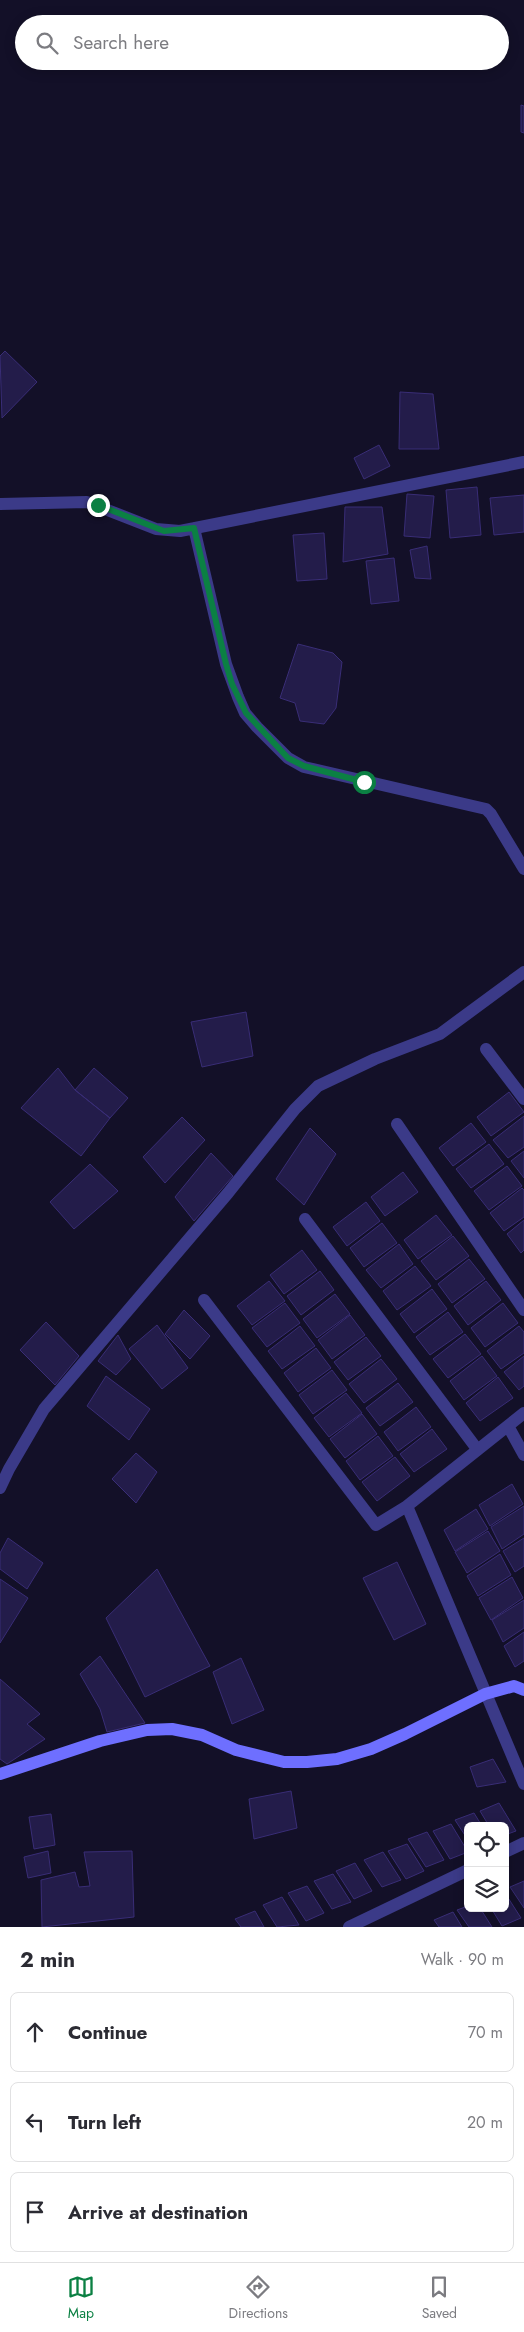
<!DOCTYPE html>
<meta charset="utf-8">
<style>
body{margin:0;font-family:Jost,sans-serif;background:#f2f2f3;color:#2b2b33}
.controls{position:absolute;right:15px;bottom:15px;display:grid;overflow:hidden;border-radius:8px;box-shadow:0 2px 12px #0003}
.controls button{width:45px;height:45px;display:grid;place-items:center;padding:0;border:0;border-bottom:1px solid #e1e1e2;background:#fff;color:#2b2b33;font:25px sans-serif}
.stop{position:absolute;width:15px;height:15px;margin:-11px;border:4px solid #0b8043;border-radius:50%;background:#fff}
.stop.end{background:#0b8043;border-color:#fff;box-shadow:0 1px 5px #0008}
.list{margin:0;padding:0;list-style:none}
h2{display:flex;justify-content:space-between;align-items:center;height:65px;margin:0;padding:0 20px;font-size:21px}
h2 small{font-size:16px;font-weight:400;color:#7c7c81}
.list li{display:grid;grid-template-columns:32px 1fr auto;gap:15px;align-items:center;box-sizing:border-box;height:80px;margin:0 10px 10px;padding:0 10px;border:1px solid #e1e1e2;border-radius:8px}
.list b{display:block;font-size:19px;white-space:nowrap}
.list em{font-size:16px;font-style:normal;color:#7c7c81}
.icon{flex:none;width:28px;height:28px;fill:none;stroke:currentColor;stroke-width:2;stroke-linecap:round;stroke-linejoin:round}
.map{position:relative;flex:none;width:524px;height:1927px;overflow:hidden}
.search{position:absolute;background:#fff;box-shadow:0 2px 12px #0003;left:15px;right:15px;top:15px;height:55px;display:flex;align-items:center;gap:12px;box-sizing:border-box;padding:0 18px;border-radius:28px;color:#7c7c81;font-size:19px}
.sheet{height:335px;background:#fff}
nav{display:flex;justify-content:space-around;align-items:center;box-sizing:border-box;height:70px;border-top:1px solid #e1e1e2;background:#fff;font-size:14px;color:#7c7c81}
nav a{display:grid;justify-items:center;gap:2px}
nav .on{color:#0b8043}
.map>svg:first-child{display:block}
.building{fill:#231c4a;stroke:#392d76}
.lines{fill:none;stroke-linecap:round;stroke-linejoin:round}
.street{stroke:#3b3a88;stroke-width:12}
.secondary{stroke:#6e6fff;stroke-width:12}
.route{stroke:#0b8043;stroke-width:6}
</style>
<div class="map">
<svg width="524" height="1927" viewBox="0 0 524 1927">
<rect width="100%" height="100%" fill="#131028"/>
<path class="building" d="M521,105L524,106V133L521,132Z
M5,351L37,382L2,418L0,356Z
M400,392L433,394L439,449H399Z
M379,445L390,466L364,479L354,458Z
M477,487L481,535L450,538L446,490Z
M407,494L434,496L430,538L404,536Z
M524,495V532L494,535L490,498Z
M345,507H382L388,554L343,562Z
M324,533L327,579L297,581L293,535Z
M427,546L431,579L415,578L410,550Z
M394,558L399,601L371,604L366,561Z
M298,644L333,653L342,662L336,708L324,724L300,721L295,703L280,698Z
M246,1012L253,1056L202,1067L191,1022Z
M58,1068L75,1090L110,1118L81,1156L21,1108Z
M94,1068L128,1098L110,1118L75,1090Z
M509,1092L524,1112L491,1136L477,1117Z
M524,1116V1147L508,1158L493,1140Z
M182,1117L205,1140L165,1183L143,1157Z
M471,1123L486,1142L453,1166L439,1148Z
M310,1128L336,1154L304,1205L276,1179Z
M489,1144L504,1164L471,1188L456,1169Z
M524,1151V1178L511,1161Z
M211,1153L233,1176L194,1221L175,1197Z
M90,1164L118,1191L74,1229L50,1202Z
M507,1166L522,1186L489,1210L474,1191Z
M403,1172L418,1192L385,1216L371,1197Z
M522,1188L524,1190V1217L504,1231L490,1213Z
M366,1202L380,1221L347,1246L333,1227Z
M436,1215L452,1235L418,1259L404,1240Z
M524,1220V1250L521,1253L507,1234Z
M382,1223L397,1243L364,1267L350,1248Z
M453,1236L469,1256L436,1280L421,1261Z
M399,1244L413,1264L381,1288L366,1270Z
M302,1250L317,1270L284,1294L270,1275Z
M469,1259L485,1279L452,1303L438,1284Z
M415,1266L431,1286L397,1310L383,1291Z
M320,1271L334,1290L301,1315L287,1296Z
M269,1281L285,1301L252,1325L237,1306Z
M486,1281L501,1300L468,1325L454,1306Z
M432,1289L447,1309L414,1333L400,1314Z
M335,1294L350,1314L317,1338L303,1319Z
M285,1303L300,1323L267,1347L252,1328Z
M503,1303L518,1323L485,1347L471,1328Z
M184,1310L210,1336L190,1359L165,1334Z
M448,1312L463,1332L430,1355L416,1337Z
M350,1315L365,1335L332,1359L318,1340Z
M46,1322L79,1356L55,1385L20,1350Z
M157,1325L188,1368L162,1389L129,1349Z
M300,1326L315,1346L282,1369L268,1351Z
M519,1326L524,1332V1353L501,1369L487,1351Z
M465,1334L481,1354L448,1378L433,1359Z
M118,1335L131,1359L116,1375L98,1361Z
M366,1337L381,1356L348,1380L334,1362Z
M316,1348L331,1368L298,1392L284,1373Z
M482,1356L497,1376L464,1400L450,1381Z
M524,1356V1386L519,1390L504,1372Z
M381,1359L397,1379L364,1403L349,1384Z
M332,1370L347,1390L313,1414L299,1395Z
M106,1376L150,1409L129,1440L87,1406Z
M498,1377L513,1398L480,1421L466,1403Z
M398,1383L413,1402L380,1426L366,1408Z
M346,1393L362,1413L329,1437L314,1418Z
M416,1407L431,1427L398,1451L384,1432Z
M362,1414L377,1434L345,1458L330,1439Z
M432,1429L447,1449L414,1472L400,1454Z
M378,1436L393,1456L360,1480L346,1461Z
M136,1453L157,1472L136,1503L112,1479Z
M395,1457L410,1476L377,1501L362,1482Z
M512,1484L523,1504L490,1526L479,1505Z
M524,1506V1534L502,1549L491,1527Z
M476,1509L488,1529L455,1551L444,1530Z
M488,1531L500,1551L467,1573L455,1552Z
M8,1538L43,1563L27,1589L0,1569V1553Z
M524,1538V1566L515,1572L503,1551Z
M500,1554L511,1575L478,1596L467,1576Z
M397,1562L426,1624L394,1640L363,1578Z
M157,1569L210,1666L145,1697L106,1618Z
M512,1577L523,1598L491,1620L479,1598Z
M0,1579L28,1598L0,1643Z
M524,1600V1628L503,1642L492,1620Z
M524,1632V1661L515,1667L504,1646Z
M100,1656L145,1723L107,1732L100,1709L80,1674Z
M241,1658L264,1710L232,1724L213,1672Z
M0,1679L40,1714L27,1724L45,1739L7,1764L0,1759Z
M493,1759L506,1782L477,1787L470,1767Z
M291,1791L297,1828L254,1839L249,1799Z
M499,1803L516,1831L505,1835V1826H489L480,1811Z
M474,1813L482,1826H468V1840L455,1820Z
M51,1814L55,1845L34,1849L29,1817Z
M451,1824L468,1852L450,1859L433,1831Z
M427,1832L444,1860L426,1867L408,1839Z
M407,1844L424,1871L406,1879L388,1851Z
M48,1851L51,1873L28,1878L24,1857Z
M132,1851L134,1917L42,1927L41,1880L75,1872L79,1887L90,1886L84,1852Z
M383,1852L401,1880L382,1887L364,1860Z
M355,1863L372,1891L354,1899L336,1871Z
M333,1874L351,1902L332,1909L314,1881Z
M524,1881V1908L510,1887Z
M307,1886L324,1913L306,1921L288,1893Z
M505,1893L521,1918L502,1926L491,1908H505Z
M282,1897L299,1925L277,1927L263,1905Z
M468,1906V1908H480L492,1927H469L457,1910Z
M255,1911L264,1927H241L235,1919Z
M453,1912L462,1927H439L434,1920Z"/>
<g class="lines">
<path class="street" d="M0,504L87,502L156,529L180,531L524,462
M194,528L226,664L238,697L245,713L257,727L288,758L304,767L486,809L491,814L524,869
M486,1049L524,1099
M397,1124L524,1310
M305,1219L477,1449
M204,1300L376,1525L407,1506
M524,1413L407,1506L524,1784
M508,1426L524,1455
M0,1488L9,1469L44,1409L228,1193L295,1109L318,1086L375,1059L440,1034L524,972
M505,1852L524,1843
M349,1927L468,1870"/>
<path class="secondary" d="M0,1774L100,1741L147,1730L172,1729L202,1735L236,1750L284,1762H307L337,1759L371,1749L405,1734L485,1694L514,1686L524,1690"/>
</g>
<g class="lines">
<path class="route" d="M98,505L164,531L194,528L226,664L232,684L246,713L288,758L304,766L364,782"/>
</g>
</svg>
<div class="controls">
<button><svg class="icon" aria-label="locate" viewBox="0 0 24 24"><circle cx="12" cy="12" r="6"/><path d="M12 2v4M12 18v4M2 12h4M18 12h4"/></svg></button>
<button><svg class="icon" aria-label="layers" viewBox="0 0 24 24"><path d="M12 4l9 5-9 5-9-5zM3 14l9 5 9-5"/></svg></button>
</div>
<div class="stop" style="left:364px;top:782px"></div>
<div class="stop end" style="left:98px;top:505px"></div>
<div class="search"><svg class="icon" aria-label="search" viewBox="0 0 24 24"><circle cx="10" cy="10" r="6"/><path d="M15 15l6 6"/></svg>Search here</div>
</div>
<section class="sheet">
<h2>2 min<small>Walk · 90 m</small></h2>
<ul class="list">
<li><svg class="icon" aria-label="ahead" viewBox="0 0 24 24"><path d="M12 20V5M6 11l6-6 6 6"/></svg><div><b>Continue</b></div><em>70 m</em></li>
<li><svg class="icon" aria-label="left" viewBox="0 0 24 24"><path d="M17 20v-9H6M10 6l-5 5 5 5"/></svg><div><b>Turn left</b></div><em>20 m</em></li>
<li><svg class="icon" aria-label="arrive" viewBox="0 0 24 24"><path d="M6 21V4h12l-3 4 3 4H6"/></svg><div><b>Arrive at destination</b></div></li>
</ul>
</section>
<nav>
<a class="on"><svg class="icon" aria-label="map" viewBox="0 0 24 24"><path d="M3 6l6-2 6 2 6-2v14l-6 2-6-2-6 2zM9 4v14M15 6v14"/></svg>Map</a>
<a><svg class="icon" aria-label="directions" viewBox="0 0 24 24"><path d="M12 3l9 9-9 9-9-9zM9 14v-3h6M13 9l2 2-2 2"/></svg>Directions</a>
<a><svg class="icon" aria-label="saved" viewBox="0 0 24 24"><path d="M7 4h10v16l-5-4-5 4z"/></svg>Saved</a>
</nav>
